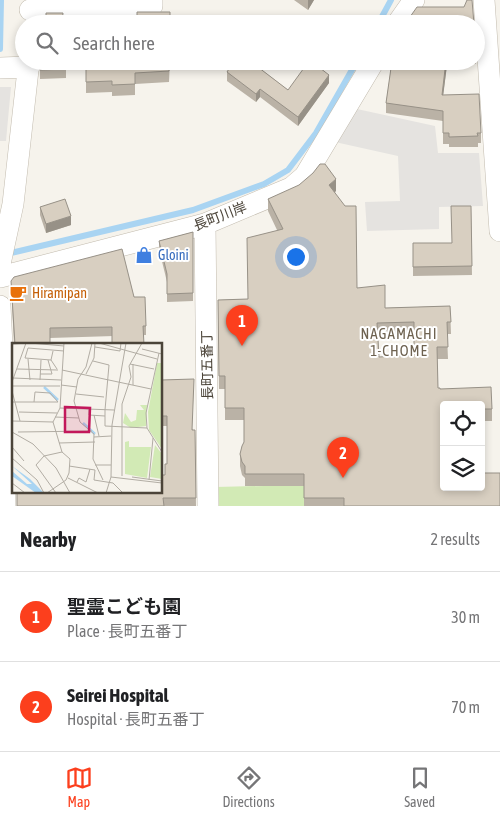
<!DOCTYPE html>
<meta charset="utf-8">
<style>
body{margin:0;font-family:"Asap Condensed","Noto Sans JP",sans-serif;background:#f6f6f6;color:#202124}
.controls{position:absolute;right:15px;bottom:15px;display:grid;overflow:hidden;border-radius:5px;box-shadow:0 2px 8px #0003}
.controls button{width:45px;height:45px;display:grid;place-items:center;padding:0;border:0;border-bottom:1px solid #e0e0e0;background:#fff;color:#202124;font:25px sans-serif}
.you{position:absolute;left:295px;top:256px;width:18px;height:18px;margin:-12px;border:4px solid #fff;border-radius:50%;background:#1a73e8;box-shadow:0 0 0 8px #1a73e833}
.badge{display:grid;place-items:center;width:32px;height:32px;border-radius:50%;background:#fc3f1d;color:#fff;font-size:16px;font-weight:700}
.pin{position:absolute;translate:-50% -41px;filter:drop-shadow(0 1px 2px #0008)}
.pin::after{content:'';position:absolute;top:26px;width:18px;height:15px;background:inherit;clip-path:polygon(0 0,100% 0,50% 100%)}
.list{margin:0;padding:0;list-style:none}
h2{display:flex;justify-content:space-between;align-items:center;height:65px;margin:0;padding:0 20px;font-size:21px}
h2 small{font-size:16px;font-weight:400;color:#757577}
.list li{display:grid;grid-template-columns:32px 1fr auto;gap:15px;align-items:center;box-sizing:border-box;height:90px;padding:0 20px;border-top:1px solid #e0e0e0}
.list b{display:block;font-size:19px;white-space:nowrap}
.list p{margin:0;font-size:16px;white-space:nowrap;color:#757577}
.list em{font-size:16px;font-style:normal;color:#757577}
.icon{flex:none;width:28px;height:28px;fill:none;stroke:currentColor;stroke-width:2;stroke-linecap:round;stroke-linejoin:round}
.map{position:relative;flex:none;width:500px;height:506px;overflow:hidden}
.search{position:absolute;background:#fff;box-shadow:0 2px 8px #0003;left:15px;right:15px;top:15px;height:55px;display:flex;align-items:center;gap:12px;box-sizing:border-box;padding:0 18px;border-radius:28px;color:#757577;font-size:19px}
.sheet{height:245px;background:#fff}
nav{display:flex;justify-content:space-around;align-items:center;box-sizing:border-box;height:70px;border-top:1px solid #e0e0e0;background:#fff;font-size:14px;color:#757577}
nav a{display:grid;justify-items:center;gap:2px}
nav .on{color:#fc3f1d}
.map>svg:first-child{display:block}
.green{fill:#d2eab5}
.parking{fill:#e5e3e0}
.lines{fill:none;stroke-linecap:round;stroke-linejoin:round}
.stream{stroke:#a9d4f2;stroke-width:6}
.minor-casing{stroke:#c2bbae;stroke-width:22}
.minor{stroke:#fff;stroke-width:21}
.wall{fill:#bab2a6;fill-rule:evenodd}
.shaded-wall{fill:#979187}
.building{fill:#d8cfc1;stroke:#979187;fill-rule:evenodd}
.labels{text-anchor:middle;stroke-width:4;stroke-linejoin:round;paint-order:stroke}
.street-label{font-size:14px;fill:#4b4439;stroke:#fff}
.shop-label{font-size:14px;fill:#366cbe;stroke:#fff;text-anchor:start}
.food-label{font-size:14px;fill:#c56008;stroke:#fff;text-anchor:start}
.neighbourhood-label{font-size:15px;letter-spacing:1px;fill:#6e6250;stroke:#fff}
.inset-river{fill:none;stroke:#a9d4f2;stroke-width:2.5}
.inset-road{fill:none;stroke:#b2ada4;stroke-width:1}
.view{fill:#c2185b;fill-opacity:0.15;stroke:#c2185b;stroke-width:2.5}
.inset-edge{fill:none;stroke:#4b4439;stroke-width:2.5}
</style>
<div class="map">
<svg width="500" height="506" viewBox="0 0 500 506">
<rect width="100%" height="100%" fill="#f6f3ec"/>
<path class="green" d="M306,485L305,506H216L215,487Z"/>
<path class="parking" d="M0,87H11L6,141H0Z
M357,109L435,126L438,153H479L483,206L439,207V229L367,231L365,202L400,201L398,156L335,142Z"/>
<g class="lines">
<path class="stream" d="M378,24L391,0
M0,49L1,0
M11,253L193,210L264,184L288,170L316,133L357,61"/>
<g class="minor-casing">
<path id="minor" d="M484,0L500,231
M30,10L152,6V0
M397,24L414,0
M0,68L29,67
M205,224L208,506
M0,264L13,204L29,61
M0,277L205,224L291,188L305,176L374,61
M0,306L2,346L5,506"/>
</g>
<use href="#minor" class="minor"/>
</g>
<path class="wall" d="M294,0H314L308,10Z
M66,61V78L40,79V70Z
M86,61H170L169,82L135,84V95L112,96V92L86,93Z
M224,61H250L288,90L329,83L298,126L260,97L256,102L227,81V72L231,66Z
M392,61H476V64L447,65L443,95L481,133V143H478V147H449V144H443V121L386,113V103Z
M336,191L335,192L357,288L385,308L450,306L451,334H447L448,359H437L438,388L492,409V421H481V405H444V487L500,506H304V486H245V478L242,475L240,466V454L244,443V420H225V389H219L218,300L248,299L277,230L268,211V199ZM378,335H414V355L379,357Z
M471,206L472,275L413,276V243H452Z
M40,207L71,225L46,233L40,215Z
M193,232V301L167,302V282L159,249V241Z
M11,281L134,297L146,326V335L50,338L14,345Z
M161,380L193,430H195L196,506H17L165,475L167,464V426H161Z"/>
<path class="shaded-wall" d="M308,0H314L308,10Z
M446,61H447V65L442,105V95Z
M329,75V83L298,126V117Z
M260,89V97L256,102V94Z
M336,179V191L329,197V185Z
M71,216V225L46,233V224Z"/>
<path class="building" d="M467,0H472L474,24H405L417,7H464Z
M137,12H170V24H137Z
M46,13H63L62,24H39L38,17H46Z
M41,61H66V69L40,70Z
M86,61H169V71L135,73V84L112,85V81L86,82Z
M234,61H250L288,90L309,61H311L329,75L298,117L260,89L256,94L227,72Z
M392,61H446L442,95L479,94L481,133H477L478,136L449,137V133H443V111L386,103Z
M320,164H325L336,179L329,185L345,206H356L357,288L385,285V308L450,306L451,322H447L448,347H437L438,388H440V389L491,387L492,409H481V405H444V487H481V473H500V506H344V498H304V474H245V466L242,462L240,454L242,446L244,442V408H225V376H219L218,300L248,299L247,238L283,229L268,199L299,185L313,173ZM414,322V355L379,357L377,323Z
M65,199L71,216L46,224L40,207Z
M451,206H471L472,266L413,267V243H452Z
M193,232V293L167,294V274L159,241Z
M122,249L134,297H145L146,326H143L144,345H112V327L50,328V345H15L11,281L14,277Z
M194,379L192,430H195L196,498H163L164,506H17V492H161V475H165V464H167V416H161V380Z"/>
<defs>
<g id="shop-bare" transform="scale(1.35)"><path d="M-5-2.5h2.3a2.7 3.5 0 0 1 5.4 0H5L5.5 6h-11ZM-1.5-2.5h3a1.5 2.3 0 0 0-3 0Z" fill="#3f7fe0" stroke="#fff" stroke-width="2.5" paint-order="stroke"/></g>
<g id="cafe-bare" transform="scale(1.35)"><path d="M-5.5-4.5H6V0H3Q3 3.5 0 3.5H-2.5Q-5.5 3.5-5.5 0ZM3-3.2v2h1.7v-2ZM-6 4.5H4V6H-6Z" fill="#e8710a" stroke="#fff" stroke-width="2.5" paint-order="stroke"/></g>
</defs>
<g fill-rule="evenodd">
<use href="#shop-bare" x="144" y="255"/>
<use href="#cafe-bare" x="18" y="293"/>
</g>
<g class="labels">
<g class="street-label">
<text transform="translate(220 216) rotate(-21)" y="5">長町川岸</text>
<text transform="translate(207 365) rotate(-91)" y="5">長町五番丁</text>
</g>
<g class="shop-label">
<text x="158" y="260">Gloini</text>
</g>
<g class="food-label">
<text x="32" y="298">Hiramipan</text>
</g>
<g class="neighbourhood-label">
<text x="399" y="339">NAGAMACHI<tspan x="399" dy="17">1-CHOME</tspan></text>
</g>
</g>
<g transform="translate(12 343)">
<rect width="150" height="150" fill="#f6f3ec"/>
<path d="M145,20H150V106L137,87L136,69ZM128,62H135L134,83L119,85L111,80L113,70L119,79L124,77L125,67H132ZM117,98V104H139L135,135L113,131V99ZM143,102L150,111V136L138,134Z" fill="#d2eab5"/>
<path d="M0,123L18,136L32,150H24L0,133V128L15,141H20Z" fill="#a9d4f2"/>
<path class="inset-river" d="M32,44L46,57M71,80L83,91"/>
<path class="inset-road" d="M18,0L52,3M80,0L74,24L66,36L62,58L68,79L82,91L81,116L91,137M87,0L145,16M0,1L16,0M83,4L108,8L109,0M130,6L150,11M41,8L39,17L45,26M147,10L134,70L135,85L150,109M13,15L16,5L52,8M13,15L39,17M16,16L18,37M81,18L97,22L93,67M118,21L142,26M5,26L46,27M50,27L139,46M28,31H40L36,17M74,31L82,15L83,0M1,35L49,37M28,37L29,17M0,39L14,0M49,42L65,44M121,42V21M0,43H48M0,48L8,78M64,51L92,54M0,59H46L38,50L23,49L22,59M48,65L102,67M77,66V72L93,73M93,67V83L135,85M7,69L45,70M82,72L87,93M43,74L67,75M0,78L41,79M0,89L21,101L44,125L58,150M6,89L80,88M82,94L99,93M47,100L83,99M0,104L12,118M32,113L24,122L44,150M32,113L50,109M0,115L25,137L32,150M83,122H99M57,123L83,127M83,127L82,137L101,140L111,150M110,133V61L119,34L117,23L130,0M99,134L150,140M120,134L150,138M56,135L86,150M137,137L141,95M65,139L67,135L74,139L78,126M0,140L13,150M35,150L54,137L57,130L58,116L50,109L41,79L48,65L52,0M94,150L99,134L100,82L114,0"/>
<path class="view" d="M53,64L78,65L77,89H53Z"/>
<rect width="150" height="150" class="inset-edge"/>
</g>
</svg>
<div class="controls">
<button><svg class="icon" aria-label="locate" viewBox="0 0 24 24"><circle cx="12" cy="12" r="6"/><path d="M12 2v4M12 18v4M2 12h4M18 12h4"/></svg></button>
<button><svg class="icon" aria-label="layers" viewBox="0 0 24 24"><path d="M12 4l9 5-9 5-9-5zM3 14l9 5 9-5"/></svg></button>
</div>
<div class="you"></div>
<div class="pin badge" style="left:242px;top:346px">1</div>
<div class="pin badge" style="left:343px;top:478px">2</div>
<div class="search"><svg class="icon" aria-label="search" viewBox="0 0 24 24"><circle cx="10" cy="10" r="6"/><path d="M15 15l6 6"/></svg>Search here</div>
</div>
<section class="sheet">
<h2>Nearby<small>2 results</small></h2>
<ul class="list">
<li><span class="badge">1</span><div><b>聖霊こども園</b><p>Place · 長町五番丁</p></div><em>30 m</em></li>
<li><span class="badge">2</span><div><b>Seirei Hospital</b><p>Hospital · 長町五番丁</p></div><em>70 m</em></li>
</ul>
</section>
<nav>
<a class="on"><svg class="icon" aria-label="map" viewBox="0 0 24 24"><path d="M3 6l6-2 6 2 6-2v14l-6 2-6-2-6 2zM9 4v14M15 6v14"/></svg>Map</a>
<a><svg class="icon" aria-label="directions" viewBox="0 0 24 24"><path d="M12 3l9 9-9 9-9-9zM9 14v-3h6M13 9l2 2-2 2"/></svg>Directions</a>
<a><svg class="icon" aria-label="saved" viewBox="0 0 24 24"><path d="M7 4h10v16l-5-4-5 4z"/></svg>Saved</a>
</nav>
